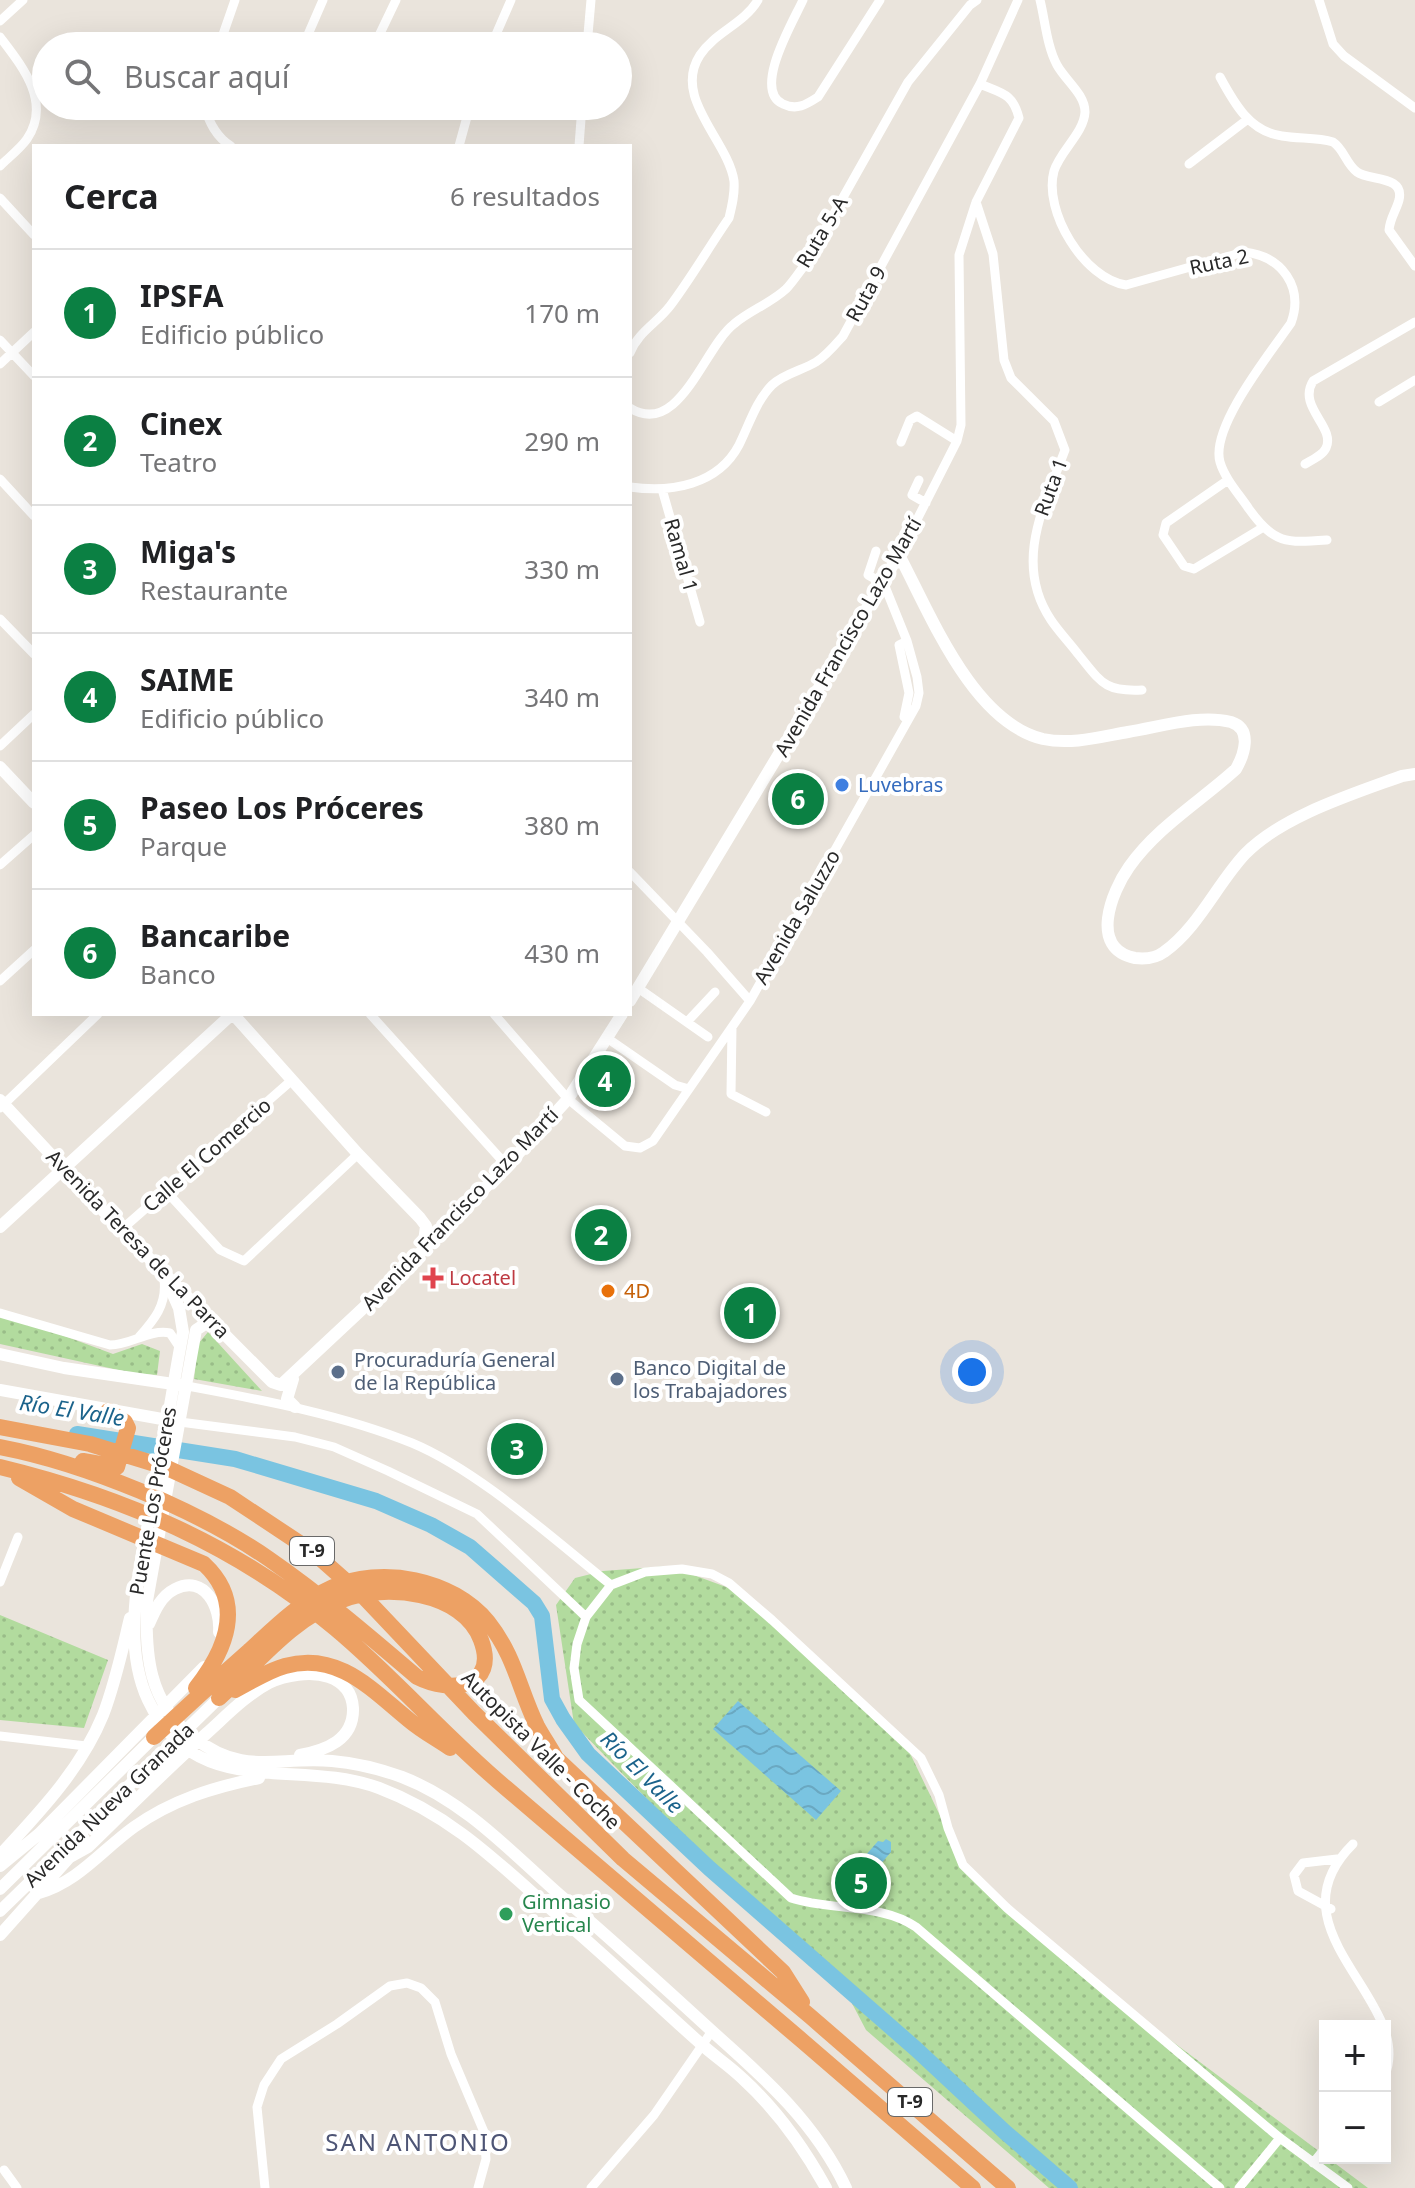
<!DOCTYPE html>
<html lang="es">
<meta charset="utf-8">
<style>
body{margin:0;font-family:"Noto Sans",sans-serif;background:#f2f2f2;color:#202124}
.controls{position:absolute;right:24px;bottom:24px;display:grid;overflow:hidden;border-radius:0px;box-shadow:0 8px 32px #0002}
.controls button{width:72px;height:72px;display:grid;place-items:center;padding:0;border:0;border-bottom:2px solid #e0e0e0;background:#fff;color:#202124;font:40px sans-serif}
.you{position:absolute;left:972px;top:1372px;width:28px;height:28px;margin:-20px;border:6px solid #fff;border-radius:50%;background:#1a73e8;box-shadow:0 0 0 12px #1a73e833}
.badge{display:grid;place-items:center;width:52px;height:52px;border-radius:50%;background:#0b8043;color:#fff;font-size:26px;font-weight:700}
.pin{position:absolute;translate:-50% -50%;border:4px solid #fff;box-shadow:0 2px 8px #0006}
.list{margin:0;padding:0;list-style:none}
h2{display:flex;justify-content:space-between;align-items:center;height:104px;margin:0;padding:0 32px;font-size:34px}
h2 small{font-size:26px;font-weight:400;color:#757577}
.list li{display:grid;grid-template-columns:52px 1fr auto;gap:24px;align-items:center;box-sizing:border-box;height:128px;padding:0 32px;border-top:2px solid #e0e0e0}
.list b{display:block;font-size:30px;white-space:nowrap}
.list p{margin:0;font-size:26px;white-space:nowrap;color:#757577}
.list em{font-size:26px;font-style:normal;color:#757577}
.icon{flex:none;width:44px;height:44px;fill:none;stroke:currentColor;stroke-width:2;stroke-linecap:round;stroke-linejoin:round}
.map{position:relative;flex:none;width:1415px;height:2188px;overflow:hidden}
.search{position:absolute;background:#fff;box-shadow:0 8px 32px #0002;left:32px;top:32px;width:600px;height:88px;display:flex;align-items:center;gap:20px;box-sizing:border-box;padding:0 28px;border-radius:44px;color:#757577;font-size:30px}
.panel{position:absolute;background:#fff;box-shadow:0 8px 32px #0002;left:32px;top:144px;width:600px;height:872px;border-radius:0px}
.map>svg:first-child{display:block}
.grass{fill:url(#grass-dots)}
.water{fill:url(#water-waves)}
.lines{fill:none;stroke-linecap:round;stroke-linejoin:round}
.river{stroke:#7ac4e1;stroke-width:16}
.street{stroke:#fff;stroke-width:9}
.secondary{stroke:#fff;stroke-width:12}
.highway{stroke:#eda164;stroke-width:16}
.shop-dot{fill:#3f7fe0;stroke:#fff;stroke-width:3}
.health-dot{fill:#e0444e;stroke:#fff;stroke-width:3}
.food-dot{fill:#e8710a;stroke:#fff;stroke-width:3}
.service-dot{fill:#5c6f8a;stroke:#fff;stroke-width:3}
.leisure-dot{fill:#2e9e5b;stroke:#fff;stroke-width:3}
.labels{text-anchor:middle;stroke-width:8;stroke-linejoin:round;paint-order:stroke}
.shield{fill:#fff;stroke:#696969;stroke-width:2}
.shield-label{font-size:18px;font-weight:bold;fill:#292929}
.street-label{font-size:20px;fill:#292929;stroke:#fff}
.shop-label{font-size:20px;fill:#366cbe;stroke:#fff;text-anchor:start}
.health-label{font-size:20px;fill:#be3a42;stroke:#fff;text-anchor:start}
.food-label{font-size:20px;fill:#c56008;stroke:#fff;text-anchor:start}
.service-label{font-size:20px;fill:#4e5e75;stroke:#fff;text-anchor:start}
.leisure-label{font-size:20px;fill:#27864d;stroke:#fff;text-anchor:start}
.water-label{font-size:22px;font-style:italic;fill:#1b638b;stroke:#fff}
.quarter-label{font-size:24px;letter-spacing:2px;fill:#4e5575;stroke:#fff}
</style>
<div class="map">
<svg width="1415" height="2188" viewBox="0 0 1415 2188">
<defs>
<pattern id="grass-dots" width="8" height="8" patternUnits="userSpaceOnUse" patternTransform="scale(2)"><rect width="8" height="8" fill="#b2db9e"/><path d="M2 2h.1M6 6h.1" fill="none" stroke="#99bc88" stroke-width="1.8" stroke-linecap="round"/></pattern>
<pattern id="water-waves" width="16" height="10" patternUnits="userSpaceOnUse" patternTransform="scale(2)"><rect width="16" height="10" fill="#7ac4e1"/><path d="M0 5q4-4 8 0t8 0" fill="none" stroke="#6aa8c1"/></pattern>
</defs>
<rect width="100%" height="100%" fill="#eae4dc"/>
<path class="grass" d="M0,1312L113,1354L142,1344L160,1351L157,1375L132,1373L0,1344Z
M208,1332L262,1391L194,1379L198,1344Z
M669,1566L748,1595L905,1743L960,1857L1008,1909L1141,2018L1368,2188H1049L866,2030L834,1969L679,1832L574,1724L556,1605L575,1578L603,1571Z
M0,1615L108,1660L84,1728L0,1720Z"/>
<path class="water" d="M738,1701L841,1791L816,1820L713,1729Z
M886,1839L891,1842V1852L879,1866L869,1868L866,1865V1855L878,1841L883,1842Z"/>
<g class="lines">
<path class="river" d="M77,1434L235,1459L376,1501L431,1525L470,1547L534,1603L542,1616L552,1699L563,1719L588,1754L709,1868L916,2049L1006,2133L1070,2188"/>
<path class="street" d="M803,0C793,22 752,90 783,104C797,111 807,104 818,97L880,0
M1040,0C1045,20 1047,47 1057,65C1065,80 1085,94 1085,112C1084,133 1060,151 1054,171C1043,211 1084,279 1126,285L1244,252C1282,256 1304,287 1291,323C1271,352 1210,427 1220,462C1225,479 1239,494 1249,509C1274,544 1286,543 1327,540
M1319,0L1333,44L1344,56L1415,108
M0,21L23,0
M0,37C22,66 52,102 27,139C20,149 8,158 0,166
M219,46L235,0
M303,46L323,0
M374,46L396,0
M491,46L511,0
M587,46L591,0
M1220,77C1234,103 1250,132 1282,136C1299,139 1317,137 1333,142C1344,149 1346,164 1357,172C1369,181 1405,175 1399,200C1396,211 1390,218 1389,230L1415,266
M204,106C209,122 216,137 231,146
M309,106L323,111L342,106
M459,146L470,106
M579,146L582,106
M1189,164L1248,119
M0,198L34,235
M976,202L993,254L1004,360L1011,378L1054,421L1065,450C1044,506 1013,563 1051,620C1059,632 1069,642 1078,654C1101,682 1104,692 1142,690
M0,340L34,376
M630,353C638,332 657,323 670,306C691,278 709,247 729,218C732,206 735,194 734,181C728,140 672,98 700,55C715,32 744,24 758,0
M0,364L34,332
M1379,402L1415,380
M630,408C679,439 704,347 734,324C749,311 771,303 786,289C793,282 799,272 805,265L908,82L970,5L977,0
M901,442L910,420L917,416L957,441
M1305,464C1312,460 1323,455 1326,448C1336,427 1297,407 1313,381L1415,322
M0,479L34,516
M919,480L912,495L926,503
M1228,480L1166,523L1163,535L1184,566L1194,569L1262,528
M630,487C671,493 718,485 739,445C749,425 756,401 772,385C783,374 803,370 816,362C826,356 835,345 843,336L980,84L1018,0
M662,489L700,622
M899,555L957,441L961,425L959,255L976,202L1019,118C1013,93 1001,93 980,84
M0,619L34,654
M904,717L909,693L899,645L907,641
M0,746L34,714
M0,865L34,835
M630,872L707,952L750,1001
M0,981L34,950
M638,988L708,1037
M370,1014L507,1166
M494,1014L568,1099L625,1146L640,1148L653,1141L750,1001L916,706L919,693L917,677L907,641L884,584L868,575L876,551
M687,1022L715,992
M732,1027L731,1094L766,1112
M607,1038L675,1085L689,1089
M0,1108L98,1014
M166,1191L220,1250L244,1261L358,1154
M121,1230L292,1080
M0,1313L110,1345C131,1345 149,1329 170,1333L180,1348
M139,1337C154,1320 167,1305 164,1280
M187,1386C262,1400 340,1414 412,1443C479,1471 553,1539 611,1585
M180,1422L295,1437L334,1447L388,1471L477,1514L586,1617
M0,1582L18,1537
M0,1736L86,1746
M1353,1844C1266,1930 1415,2000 1385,2075
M1331,1909L1298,1891L1294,1875L1303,1863L1337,1859
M1313,2163L1325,2148
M4,2170L17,2188
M265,2188L257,2107L264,2085L281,2059L337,2024L390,1986L407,1983L421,1988L435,2002L451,2054L484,2132L486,2159L478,2188
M591,2188L654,2115L712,2031
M1220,2188L916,1927C881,1903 831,1911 791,1898L579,1700L574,1668L577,1644L586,1617L611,1585L645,1572L682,1569L712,1574L729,1583L772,1620L921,1758L939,1795L948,1828L963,1865L1007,1908L1280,2138L1348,2188
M1239,2188L1280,2138"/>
<path class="secondary" d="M899,555C930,613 972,722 1043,739C1071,745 1100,737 1128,732C1160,727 1199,714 1231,722C1253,729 1244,755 1236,769C1201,801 1157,827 1129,867C1112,891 1088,949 1135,958C1144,959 1156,958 1164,952C1198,928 1217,884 1245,854C1282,816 1353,794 1402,776L1415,774
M0,767L34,803
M630,1001L899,555
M233,1014L358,1154L420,1218L426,1226L423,1250
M0,1100L121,1230L272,1382L281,1385L389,1284L507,1166L568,1099L622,1014
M0,1227L232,1014
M163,1272L179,1308L183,1332C174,1379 167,1426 158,1473C146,1541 117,1634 148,1700C196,1803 295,1757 379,1788C443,1812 487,1852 537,1897C567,1923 597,1949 626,1976C651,1998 675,2021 700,2043C714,2056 730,2066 743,2079C777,2110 804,2148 826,2188
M217,1325L205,1324L196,1330L147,1601C145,1654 148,1702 193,1737C244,1777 276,1756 332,1761C356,1763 380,1769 402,1777C465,1801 512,1853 561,1896C613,1941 664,1987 714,2033C766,2079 816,2124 846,2188
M0,1354L64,1368L180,1385
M293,1379L287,1399L295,1407
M0,1390L173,1421
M149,1624C155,1610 161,1596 175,1589C205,1574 221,1608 219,1632
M0,1855C39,1813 81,1769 103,1715C115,1684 122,1651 130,1618
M70,1857L88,1847C127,1809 166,1770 207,1733C226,1716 246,1695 269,1683C285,1675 311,1671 329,1677C343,1682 352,1692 353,1708C354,1740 326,1750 300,1755
M0,1866L39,1834L204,1667
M0,1889L154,1737
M39,1893C78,1882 102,1850 134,1827C172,1800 214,1787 259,1778
M0,1911L219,1698
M0,1935L75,1851"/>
<path class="highway" d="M0,1427L90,1444L165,1467L230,1497L313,1552L365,1598L474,1713L623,1859L811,2017L1008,2188
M0,1447C84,1463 198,1510 269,1559C321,1595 369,1636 417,1677C450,1694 499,1688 481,1640C463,1591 384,1583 342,1600C291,1619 258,1663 219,1698
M83,1461L117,1467L128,1428L125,1422L108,1411
M0,1467C124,1497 237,1546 335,1628C395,1678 446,1738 506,1788C662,1920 818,2054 973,2188
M19,1478L73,1509L204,1564C246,1603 226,1650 196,1688
M235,1690C251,1682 267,1671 285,1666C338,1651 372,1690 409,1720C422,1731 437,1739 450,1748
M154,1737C185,1708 217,1679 249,1651C274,1628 300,1602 331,1588C381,1565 453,1579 488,1622C515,1656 519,1689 537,1726C543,1737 550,1747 556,1758L783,1972L802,2002"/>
</g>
<circle class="shop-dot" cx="842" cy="785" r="8"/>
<path class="health-dot" d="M429 1266h8v8h8v8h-8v8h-8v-8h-8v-8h8z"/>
<circle class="food-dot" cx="608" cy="1291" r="8"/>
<g class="service-dot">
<circle cx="338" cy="1372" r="8"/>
<circle cx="617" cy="1379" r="8"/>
</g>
<circle class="leisure-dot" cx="506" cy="1914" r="8"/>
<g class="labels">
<g class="shield">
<rect x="290" y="1537" width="44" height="28" rx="6"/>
<rect x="888" y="2088" width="44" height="28" rx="6"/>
</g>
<g class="shield-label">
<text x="312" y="1557">T-9</text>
<text x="910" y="2108">T-9</text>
</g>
<g class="street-label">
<text transform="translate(822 232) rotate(-59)" y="7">Ruta 5-A</text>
<text transform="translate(1219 262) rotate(-12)" y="7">Ruta 2</text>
<text transform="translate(866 294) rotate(-61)" y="7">Ruta 9</text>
<text transform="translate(1051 487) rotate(-70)" y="7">Ruta 1</text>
<text transform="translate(681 555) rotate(74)" y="7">Ramal 1</text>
<text transform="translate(848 637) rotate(-60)" y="7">Avenida Francisco Lazo Martí</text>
<text transform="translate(797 917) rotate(-60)" y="7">Avenida Saluzzo</text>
<text transform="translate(207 1155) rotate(-41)" y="7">Calle El Comercio</text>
<text transform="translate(460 1209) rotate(-46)" y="7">Avenida Francisco Lazo Martí</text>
<text transform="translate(138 1244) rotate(46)" y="7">Avenida Teresa de La Parra</text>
<text transform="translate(153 1501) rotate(-80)" y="7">Puente Los Próceres</text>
<text transform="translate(541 1750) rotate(45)" y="7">Autopista Valle - Coche</text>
<text transform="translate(109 1805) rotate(-44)" y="7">Avenida Nueva Granada</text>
</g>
<g class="shop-label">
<text x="858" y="792">Luvebras</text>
</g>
<g class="health-label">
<text x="449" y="1285">Locatel</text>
</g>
<g class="food-label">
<text x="624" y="1298">4D</text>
</g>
<g class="service-label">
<text x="354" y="1367">Procuraduría General<tspan x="354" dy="23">de la República</tspan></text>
<text x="633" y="1375">Banco Digital de<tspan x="633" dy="23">los Trabajadores</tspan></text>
</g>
<g class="leisure-label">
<text x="522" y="1909">Gimnasio<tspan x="522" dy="23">Vertical</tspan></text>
</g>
<g class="water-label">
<text transform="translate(72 1410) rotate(9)" y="8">Río El Valle</text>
<text transform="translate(642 1772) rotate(45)" y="8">Río El Valle</text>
</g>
<g class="quarter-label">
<text x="418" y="2151">SAN ANTONIO</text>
</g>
</g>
</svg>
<div class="controls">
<button>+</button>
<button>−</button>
</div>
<div class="you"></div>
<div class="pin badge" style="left:750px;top:1313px">1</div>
<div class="pin badge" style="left:601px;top:1235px">2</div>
<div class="pin badge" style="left:517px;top:1449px">3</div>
<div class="pin badge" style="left:605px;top:1081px">4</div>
<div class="pin badge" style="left:861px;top:1883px">5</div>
<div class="pin badge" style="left:798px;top:799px">6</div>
<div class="search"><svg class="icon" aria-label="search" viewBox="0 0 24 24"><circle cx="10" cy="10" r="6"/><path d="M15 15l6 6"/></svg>Buscar aquí</div>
<section class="panel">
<h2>Cerca<small>6 resultados</small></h2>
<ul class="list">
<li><span class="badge">1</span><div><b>IPSFA</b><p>Edificio público</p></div><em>170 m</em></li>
<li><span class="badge">2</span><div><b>Cinex</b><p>Teatro</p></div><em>290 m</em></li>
<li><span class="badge">3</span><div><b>Miga's</b><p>Restaurante</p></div><em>330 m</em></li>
<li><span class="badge">4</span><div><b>SAIME</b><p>Edificio público</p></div><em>340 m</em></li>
<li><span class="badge">5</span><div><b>Paseo Los Próceres</b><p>Parque</p></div><em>380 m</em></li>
<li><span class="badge">6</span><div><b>Bancaribe</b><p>Banco</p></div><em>430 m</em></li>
</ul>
</section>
</div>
